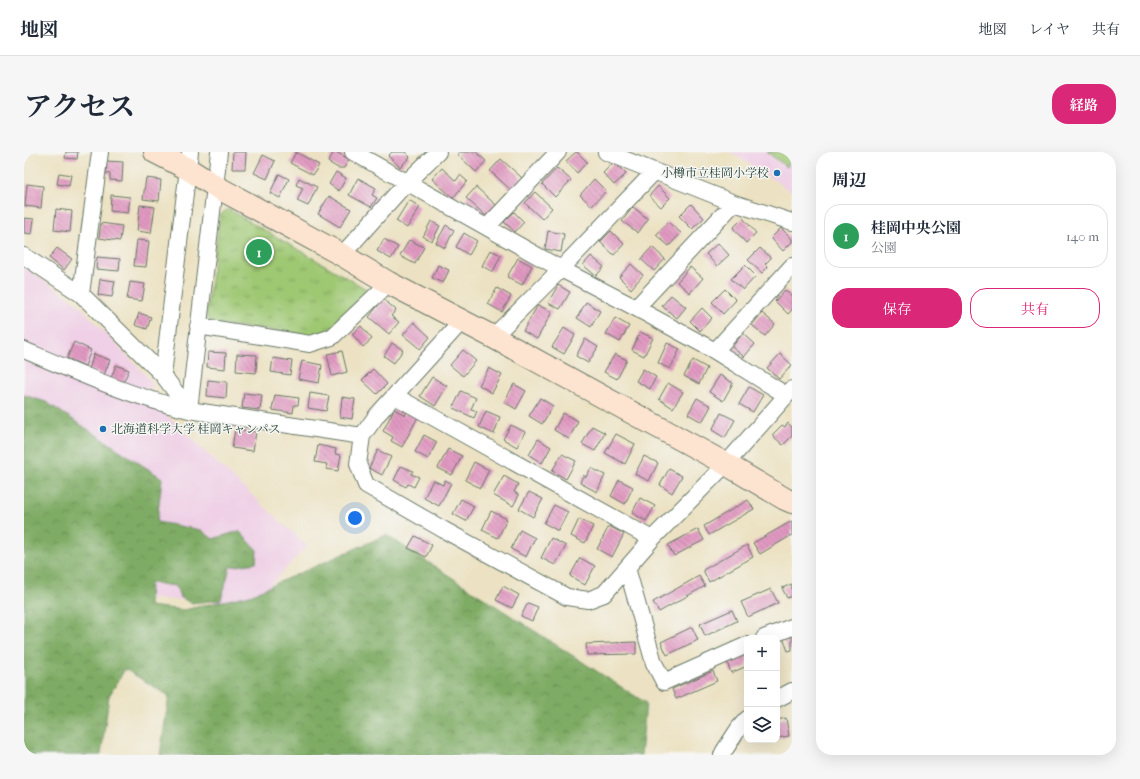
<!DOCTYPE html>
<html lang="ja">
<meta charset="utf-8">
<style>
body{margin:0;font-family:"IM FELL French Canon","Noto Serif JP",serif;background:#f6f6f7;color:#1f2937}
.controls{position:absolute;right:12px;bottom:12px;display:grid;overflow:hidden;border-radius:8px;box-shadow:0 4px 16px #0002}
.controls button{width:36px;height:36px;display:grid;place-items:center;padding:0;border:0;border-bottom:1px solid #e0e1e3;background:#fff;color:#1f2937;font:20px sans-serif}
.you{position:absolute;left:331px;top:366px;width:14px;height:14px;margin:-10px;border:3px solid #fff;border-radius:50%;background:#1a73e8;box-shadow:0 0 0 6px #1a73e833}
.badge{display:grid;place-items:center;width:26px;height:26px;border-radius:50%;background:#db2777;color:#fff;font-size:13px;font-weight:700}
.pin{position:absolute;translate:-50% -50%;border:2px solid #fff;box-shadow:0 1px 4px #0006}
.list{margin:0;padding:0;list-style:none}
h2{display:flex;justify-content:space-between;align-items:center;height:52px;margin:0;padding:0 16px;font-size:17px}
h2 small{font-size:13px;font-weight:400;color:#747a83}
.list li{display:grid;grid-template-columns:26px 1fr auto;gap:12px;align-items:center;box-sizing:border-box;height:64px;margin:0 8px 8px;padding:0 8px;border:1px solid #e0e1e3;border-radius:16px}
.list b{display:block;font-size:15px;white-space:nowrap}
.list p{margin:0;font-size:13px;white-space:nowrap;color:#747a83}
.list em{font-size:13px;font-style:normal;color:#747a83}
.actions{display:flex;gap:8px;padding:12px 16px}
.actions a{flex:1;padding:9px 0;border:1px solid #db2777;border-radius:16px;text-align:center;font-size:14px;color:#db2777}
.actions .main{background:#db2777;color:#fff}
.icon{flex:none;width:22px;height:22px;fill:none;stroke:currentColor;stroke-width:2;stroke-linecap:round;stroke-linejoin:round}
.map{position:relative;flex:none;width:768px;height:603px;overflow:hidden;border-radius:16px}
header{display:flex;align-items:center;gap:24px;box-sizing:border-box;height:56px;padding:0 20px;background:#fff;border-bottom:1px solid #e0e1e3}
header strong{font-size:19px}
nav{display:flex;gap:22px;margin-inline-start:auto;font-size:14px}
.intro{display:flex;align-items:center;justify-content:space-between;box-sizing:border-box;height:96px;padding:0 24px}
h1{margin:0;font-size:28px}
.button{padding:10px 18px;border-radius:16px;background:#db2777;color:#fff;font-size:14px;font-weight:700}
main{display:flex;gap:24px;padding:0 24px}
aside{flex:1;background:#fff;border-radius:16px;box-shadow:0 4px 16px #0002}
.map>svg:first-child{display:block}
.built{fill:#efd0e6}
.grass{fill:url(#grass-tufts);stroke:#5f8254}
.forest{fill:url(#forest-crowns);stroke:#4f744c}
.garden{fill:#9fc873;stroke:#5f8254}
.building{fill:url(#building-back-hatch)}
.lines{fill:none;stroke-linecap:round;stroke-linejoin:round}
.street-casing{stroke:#677766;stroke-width:18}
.secondary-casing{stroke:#677766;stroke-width:24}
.street{stroke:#fff;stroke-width:16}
.secondary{stroke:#fde4d0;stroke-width:22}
.poi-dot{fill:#1f6fb2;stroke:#f6f6f2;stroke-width:1.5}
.labels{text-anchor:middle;stroke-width:3;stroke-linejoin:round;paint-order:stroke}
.poi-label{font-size:12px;fill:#1f3d34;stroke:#f6f6f2;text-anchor:end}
</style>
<header>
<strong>地図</strong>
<nav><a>地図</a><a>レイヤ</a><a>共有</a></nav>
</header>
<div class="intro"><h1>アクセス</h1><a class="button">経路</a></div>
<main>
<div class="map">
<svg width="768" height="603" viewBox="0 0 768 603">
<defs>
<pattern id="grass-tufts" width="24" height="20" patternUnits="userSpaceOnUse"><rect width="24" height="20" fill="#9fc873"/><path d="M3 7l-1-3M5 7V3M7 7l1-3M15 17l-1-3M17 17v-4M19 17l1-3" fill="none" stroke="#81a45f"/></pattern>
<pattern id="forest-crowns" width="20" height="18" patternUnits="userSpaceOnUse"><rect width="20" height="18" fill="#7fac65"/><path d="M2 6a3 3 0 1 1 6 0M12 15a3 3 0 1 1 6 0" fill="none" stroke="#678d54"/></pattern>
<pattern id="building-back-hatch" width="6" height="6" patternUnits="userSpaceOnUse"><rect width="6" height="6" fill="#e29ac2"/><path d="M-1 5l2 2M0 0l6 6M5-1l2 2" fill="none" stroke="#b77f9e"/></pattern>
</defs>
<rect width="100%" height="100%" fill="#f6f6f2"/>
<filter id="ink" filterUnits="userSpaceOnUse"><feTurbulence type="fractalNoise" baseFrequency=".025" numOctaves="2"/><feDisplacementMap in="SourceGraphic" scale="8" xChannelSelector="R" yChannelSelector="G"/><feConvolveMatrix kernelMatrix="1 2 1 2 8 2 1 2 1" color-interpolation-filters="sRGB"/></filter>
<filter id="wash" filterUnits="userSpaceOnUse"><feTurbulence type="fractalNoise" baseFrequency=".012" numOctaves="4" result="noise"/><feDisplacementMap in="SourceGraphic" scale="16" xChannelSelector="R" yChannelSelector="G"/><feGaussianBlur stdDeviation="0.9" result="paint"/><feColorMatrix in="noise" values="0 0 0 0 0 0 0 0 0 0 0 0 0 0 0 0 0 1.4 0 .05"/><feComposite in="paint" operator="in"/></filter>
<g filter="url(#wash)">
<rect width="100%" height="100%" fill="#ece2c3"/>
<path class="built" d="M706,0H768V40L708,1Z
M0,115L53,151L128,230L126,247L189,307L283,394L228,452L116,446L0,462Z"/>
<path class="grass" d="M204,57L344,138L308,176L298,181L286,183L188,171L182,164L196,63Z"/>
<path class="forest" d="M0,243L22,250L138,326L133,370L177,378L189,387L215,379L233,398L232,411L206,415L197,448L167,451L156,445L152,434L126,431L125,454L160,458L226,443L362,383L622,551L617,603H136L145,544L101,517L85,544L77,603H0Z"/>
<path class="garden" d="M743,0H768V2L763,15Z"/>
<g id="blocks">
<path class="building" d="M42,0H54L53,7L41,6Z
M209,0H222L221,17H208Z
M272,0L295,13L289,23L266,11Z
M310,0H312L325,7L320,16H314L304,10Z
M368,0H381L386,5L376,15L364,4Z
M435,0H452L462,9L452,20L433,2Z
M552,0H553L563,10L553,21L542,9Z
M239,3L251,9L243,27L230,21Z
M477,7L498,26L487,38L466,19Z
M82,9L99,10L98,29L86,28V22L82,21Z
M590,10L602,22L590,33L579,21Z
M418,16L432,29L436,23L443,29L429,46L408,27Z
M533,16L547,28L531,45L518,32Z
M312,20L322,26L315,39L305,32Z
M35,21L47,23L45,34L33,32Z
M255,22L265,27L256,46L246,41Z
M122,26L137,28L135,49L119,47Z
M275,26L293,35L284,54L273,49L279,36L272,33Z
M334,26L352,36L348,43L353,46L347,55L325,43Z
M570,27L582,39L568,54L556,43Z
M3,32L19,34L17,56L1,54Z
M634,34L646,46L637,55L625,44Z
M452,35L472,53L462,64L442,46Z
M511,40L528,56L518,67L501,51Z
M87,43L106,45L104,61L86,59Z
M305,44L327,57L316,75L294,62Z
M385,48L396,55L383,76L372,69Z
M667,52L680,66L668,77L655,64Z
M116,53L131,55L127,81L113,79Z
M609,55L624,67L614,81L598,69Z
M32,57L48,59L46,80L30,78Z
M490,60L500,70L491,80L480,70Z
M0,66L10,67L8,82L0,81Z
M719,66L732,81L722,91L709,76Z
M407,69L416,74L408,89L399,85Z
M644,70L657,81L645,94L632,83Z
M77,71L98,74L96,89L75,86Z
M422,73L430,78L421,96L412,91Z
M757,76L768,87V90L759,99L747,86Z
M524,79L540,82L537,100L521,97Z
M587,79L600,92L590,103L576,90Z
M440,81L453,89L445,103L432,95Z
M360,87L374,95L367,107L353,99Z
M113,88L125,89L122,115L110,114Z
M385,88L400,95L391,112L376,104Z
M694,91L705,103L693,114L682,102Z
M628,95L641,107L630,119L617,107Z
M33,96L48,107L40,118L25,106Z
M736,96L747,106L741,112L744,115L738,121L724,108Z
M466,98L477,103L469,120L458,114Z
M567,104L580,115L572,124L559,113Z
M73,105L96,107L95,119L72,117Z
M494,106L508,114L498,133L483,125Z
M607,112L619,123L607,137L595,125Z
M414,113L425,118L419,131L408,126Z
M721,113L732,124L719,138L707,127Z
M666,115L679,126L666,141L653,130Z
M76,127L91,129L88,145L74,143Z
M106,130L121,132L118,149L103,147Z
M534,133L546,140L536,157L524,151Z
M473,136L487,144L478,160L464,152Z
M701,137L712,148L699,162L688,150Z
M761,138L768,144V158L764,162L751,149Z
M647,143L662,155L653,166L638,154Z
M359,147L372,158L367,164L375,170L365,182L345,165Z
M562,150L576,159L567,175L553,166Z
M514,153L528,160L513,187L499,179Z
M678,156L688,166L676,179L666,169Z
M115,161L127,165L123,177L111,173Z
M738,161L751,172L741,184L728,173Z
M591,166L605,174L596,190L582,182Z
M390,170L406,185L396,197L379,183Z
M337,174L348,187L339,195L328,182Z
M540,176L551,183L540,202L528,195Z
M616,180L629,186L620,204L608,198Z
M719,181L731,192L720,205L708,195Z
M561,187L574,195L564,211L552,204Z
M50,190L67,198L61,214L43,206Z
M368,191L379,198L370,211L360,204Z
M643,191L656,197L646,217L634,211Z
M439,198L452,209L439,224L426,213Z
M318,199L323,220L308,224L303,202Z
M184,200L202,201L201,217L183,215Z
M70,202L86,208L80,223L65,217Z
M213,202L233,203L232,221L212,219Z
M591,202L603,208L593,227L580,220Z
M756,202L768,213L755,227L743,216Z
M249,206L268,209L266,223L247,220Z
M669,208L683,216L675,232L660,224Z
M278,209L298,213L295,231L274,227Z
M92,213L105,218L99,231L87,226Z
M465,216L478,223L468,241L455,233Z
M349,217L363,232L353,242L338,228Z
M619,217L632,225L626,237L612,229Z
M696,223L709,231L699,249L685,240Z
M408,225L423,234L411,254L396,244Z
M184,228L203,230L202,246L183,244Z
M644,231L659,240L649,256L635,247Z
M490,232L502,239L492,257L480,250Z
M725,235L739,243L729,260L715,252Z
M437,239L452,246L447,257L453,259L450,266L429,256Z
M220,241L238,243L236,258L218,256Z
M286,241L305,244L302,259L284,256Z
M251,243L275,246L274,253H270L269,261L248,258Z
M318,245L331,247L328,267L316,265Z
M516,246L529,254L518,272L505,264Z
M673,246L687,254L678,270L664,262Z
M370,257L381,263L383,259L394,265L378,295L367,289L369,285L359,279Z
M462,259L476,265L470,282L455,275Z
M539,261L554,269L545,287L530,278Z
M697,261L711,268L701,286L688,278Z
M764,271L768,275V284L759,293L748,283L758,273L761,275Z
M487,273L501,280L493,295L479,287Z
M568,274L581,281L571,299L558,292Z
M211,277L232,280L229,299L208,296Z
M592,282L611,292L601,312L581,301Z
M400,283L413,290L404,307L391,300Z
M514,287L527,295L518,311L505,303Z
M294,293L312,297L311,302L317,303L314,319L302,317L303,312L291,310Z
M424,297L438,304L428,323L414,316Z
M354,298L367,305L358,323L345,316Z
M538,302L552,309L542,327L528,319Z
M620,304L634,311L625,329L611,322Z
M450,310L465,318L456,336L441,328Z
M377,314L389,319L387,322L395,325L390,335L384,332L382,335L370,328Z
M567,316L581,323L573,340L556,331L559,323L562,325Z
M645,317L658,324L648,341L636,333Z
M480,324L494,332L490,340L495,343L489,354L469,343Z
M409,328L419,333L421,328L427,331L415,354L400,346Z
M595,328L609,335L601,352L587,344Z
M505,340L519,347L509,365L495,357Z
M616,346L631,354L622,369L608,361Z
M437,347L450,354L442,369L429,362Z
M724,348L730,357L685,383L680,374Z
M530,353L544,360L534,379L520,371Z
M467,359L483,367L474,386L458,378Z
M555,367L569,374L561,391L547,384Z
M768,369V383L736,402L729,391Z
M585,374L600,382L588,405L573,397Z
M674,377L680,388L650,404L644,393Z
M496,378L511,386L502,405L487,397Z
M391,384L408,393L402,405L384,396Z
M527,386L542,394L531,413L517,406Z
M723,393L729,405L685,430L679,418Z
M556,406L571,414L561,433L546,424Z
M675,424L681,434L635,460L629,450Z
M768,432V444L763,446L758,436Z
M479,434L495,443L488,456L472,448Z
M747,437L754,451L724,465L717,450Z
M504,451L514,455L508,469L497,464Z
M708,458L713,469L681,484L676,472Z
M668,475L674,488L643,503L637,490Z
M768,483V498L764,499L759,486Z
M612,490V502L563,503L562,492Z
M723,502V514L707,521L703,510Z
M689,519L693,529L652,547L648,537Z
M762,566L765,584L753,586V568Z"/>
</g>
</g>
<g filter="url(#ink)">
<use href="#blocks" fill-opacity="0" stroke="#677766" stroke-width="1"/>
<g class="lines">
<g class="street-casing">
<path id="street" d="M329,0L537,117L612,156L691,199L762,243
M582,0L710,51L768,70
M463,75L534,0
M318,103L383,30L414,0
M0,104L57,142L139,223L165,258
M57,142L76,0
M612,156L710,51
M438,169L353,263L338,284L334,312L342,333L420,378L543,445L564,448L580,442L628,387L702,312L768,237
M174,174L286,192L308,185L365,131
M469,185L537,117L631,19
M0,198C54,221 108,245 165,258L338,284
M691,199L768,114
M139,223L166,0
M371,244L628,387
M165,258L195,0
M603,416L630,511L640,530L723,493
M740,486L768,475
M753,547L768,539
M698,603L700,599L715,576L723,567"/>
</g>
<g class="secondary-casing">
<path id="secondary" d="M131,0L164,17L191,34L318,103L365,131L469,185L702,312L761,347L768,350"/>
</g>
<use href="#street" class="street"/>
<use href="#secondary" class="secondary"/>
</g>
</g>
<g class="poi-dot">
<circle cx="753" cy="21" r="4"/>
<circle cx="79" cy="277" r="4"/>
</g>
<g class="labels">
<g class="poi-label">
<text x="745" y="25">小樽市立桂岡小学校</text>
<text x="87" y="281" text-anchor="start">北海道科学大学 桂岡キャンパス</text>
</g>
</g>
</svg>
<div class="controls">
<button>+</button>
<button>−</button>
<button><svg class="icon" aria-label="layers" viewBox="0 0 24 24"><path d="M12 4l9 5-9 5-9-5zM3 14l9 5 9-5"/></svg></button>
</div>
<div class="you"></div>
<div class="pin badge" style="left:235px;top:100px;background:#2e9e5b">1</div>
</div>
<aside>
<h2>周辺<small></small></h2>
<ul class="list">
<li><span class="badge" style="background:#2e9e5b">1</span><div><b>桂岡中央公園</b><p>公園</p></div><em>140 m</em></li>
</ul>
<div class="actions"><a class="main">保存</a><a>共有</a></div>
</aside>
</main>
